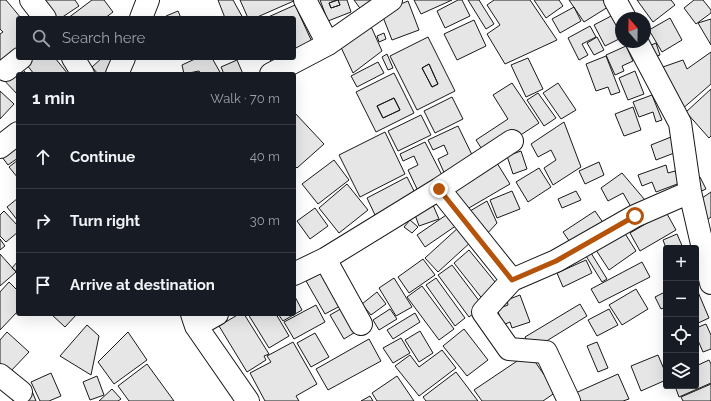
<!DOCTYPE html>
<meta charset="utf-8">
<style>
body{margin:0;font-family:Raleway,sans-serif;background:#242831;color:#f1f3f6}
.controls{position:absolute;right:12px;bottom:12px;display:grid;overflow:hidden;border-radius:4px;box-shadow:0 4px 16px #0002}
.controls button{width:36px;height:36px;display:grid;place-items:center;padding:0;border:0;border-bottom:1px solid #363941;background:#171b24;color:#f1f3f6;font:20px sans-serif}
.compass{position:absolute;left:615px;top:12px;width:36px;height:36px;border-radius:50%;background:#171b24;box-shadow:0 4px 16px #0002;rotate:340deg}
.stop{position:absolute;width:12px;height:12px;margin:-9px;border:3px solid #b45309;border-radius:50%;background:#fff}
.stop.end{background:#b45309;border-color:#fff;box-shadow:0 1px 4px #0008}
.list{margin:0;padding:0;list-style:none}
h2{display:flex;justify-content:space-between;align-items:center;height:52px;margin:0;padding:0 16px;font-size:17px}
h2 small{font-size:13px;font-weight:400;color:#9ea1a6}
.list li{display:grid;grid-template-columns:26px 1fr auto;gap:12px;align-items:center;box-sizing:border-box;height:64px;padding:0 16px;border-top:1px solid #363941}
.list b{display:block;font-size:15px;white-space:nowrap}
.list em{font-size:13px;font-style:normal;color:#9ea1a6}
.icon{flex:none;width:22px;height:22px;fill:none;stroke:currentColor;stroke-width:2;stroke-linecap:round;stroke-linejoin:round}
.map{position:relative;flex:none;width:711px;height:401px;overflow:hidden}
.search{position:absolute;background:#171b24;box-shadow:0 4px 16px #0002;left:16px;top:16px;width:280px;height:44px;display:flex;align-items:center;gap:10px;box-sizing:border-box;padding:0 14px;border-radius:4px;color:#9ea1a6;font-size:15px}
.panel{position:absolute;background:#171b24;box-shadow:0 4px 16px #0002;left:16px;top:72px;width:280px;height:244px;border-radius:4px}
.map>svg:first-child{display:block}
.building{fill:#e6e6e6;stroke:#1a1a1a;fill-rule:evenodd}
.lines{fill:none;stroke-linecap:round;stroke-linejoin:round}
.minor-casing{stroke:#1a1a1a;stroke-width:24}
.minor{stroke:#fff;stroke-width:22}
.route{stroke:#b45309;stroke-width:5}
</style>
<div class="map">
<svg width="711" height="401" viewBox="0 0 711 401">
<rect width="100%" height="100%" fill="#fff"/>
<path class="building" d="M0,0H6L21,18H18V54L0,68V34L3,32L0,29Z
M43,0H75L79,6L61,18H54Z
M92,0H104L113,12L105,18H68Z
M218,0H233L243,18H225Z
M240,0H296L255,18H248Z
M320,0H337L329,3L331,8L340,5L338,0H347L351,12L328,21Z
M338,0L340,5L331,8L329,3Z
M354,0H378L362,11Z
M414,0H452L421,14Z
M458,0H462L470,16L445,28L437,11Z
M468,0H479L494,24L486,29Z
M494,0H530L557,40L505,64L487,34L500,25L487,5Z
M534,0H559L563,6L546,18Z
M569,0H603L608,7L584,22Z
M637,0H671L675,5L653,22Z
M694,0H703L711,10V13L696,24L684,8Z
M408,1L419,30L392,40L381,12Z
M295,5L313,44L294,53V18H266Z
M574,7L581,21L560,33L552,19Z
M178,11L181,18H166V16Z
M613,15L621,31V38L605,46L594,25Z
M670,18L682,40L662,52L649,30Z
M711,19V45L698,23Z
M474,20L486,46L457,60L444,34Z
M369,22L382,51L353,73L339,43Z
M590,26L596,37L582,44L588,55L579,60L568,38Z
M384,33L386,39L379,42L377,36Z
M428,37L455,91L417,110L390,56ZM429,64L438,84L432,87L422,68Z
M597,37L604,50L594,55L587,43Z
M656,43L660,55L653,57L649,46Z
M626,46L633,61L622,66L624,71L615,75L606,55Z
M711,52V84L681,110L670,80L666,82L660,68L683,60L687,69Z
M387,54L393,68L388,70L382,57Z
M606,56L620,92L611,95L608,87L596,91L586,64Z
M26,58H55L68,74H34L23,60Z
M102,58H117L108,74H98L92,67Z
M197,58H212L221,74H201L199,71L184,74L182,65Z
M269,58H283L272,63Z
M528,58L543,89L526,97L511,65Z
M237,60L243,74H224L221,67Z
M378,62L384,73L357,87L351,76Z
M16,63L27,74H18V95L1,77Z
M429,64L438,84L432,87L422,68Z
M635,71L644,94L628,100L619,78Z
M394,73L414,113L376,132L356,92ZM394,98L400,110L383,118L377,106Z
M512,83L539,123L487,157L476,140L508,119L493,95Z
M558,83L576,110L561,119L543,93Z
M711,89V136L709,138L686,112Z
M0,91L14,104L0,119Z
M538,93L556,118L544,126L527,100Z
M652,95L662,120L656,122L653,112L639,117L633,102Z
M452,97L463,119L435,133L424,111Z
M394,98L400,110L383,118L377,106Z
M633,107L641,130L624,136L615,114Z
M294,112L324,144L297,168L294,165Z
M421,115L431,135L398,151L388,131Z
M564,122L581,167L553,185L544,168L556,160L551,150L538,157L531,144Z
M458,126L476,163L446,177L438,159L448,154L444,145L433,150L428,140Z
M385,132L405,174L360,197L339,155Z
M676,135L682,150L656,160L651,145Z
M425,142L444,179L418,191L408,170L418,165L414,156L403,161L400,154Z
M18,145V158L8,165L2,157Z
M521,151L527,169L513,174L507,156Z
M18,160V178L9,167Z
M334,160L349,180L318,204L302,184Z
M599,162L604,175L585,184L579,171Z
M497,163L510,184L462,212L450,190Z
M666,165L668,173L675,171L680,183L656,192L652,182L642,186L638,175Z
M539,168L551,187L528,202L516,182Z
M622,173L645,200L631,207L623,193L608,201L601,188Z
M407,177L416,195L375,215L367,198Z
M700,177L706,189L697,193L692,181Z
M347,184L368,210L339,233L319,208Z
M512,191L520,209L497,218L490,200Z
M576,191L581,200L562,208L558,199Z
M711,192V217L707,220L696,202Z
M18,198V221L7,207Z
M487,201L497,223L484,237L470,211Z
M433,205L439,219L419,226L414,212Z
M315,208L328,226L310,239L297,221Z
M4,211L18,226V232L6,242L0,236V215Z
M452,211L460,223L425,247L417,235Z
M595,211L604,224L572,245L563,232Z
M666,212L676,230L640,251L630,233Z
M410,220L418,227L412,233L404,227Z
M459,227L472,241L438,272L425,258Z
M624,232L636,251L609,270L596,250Z
M677,234L683,248H666L663,240Z
M0,239L5,246L0,250Z
M469,250L500,288L484,301L454,263Z
M591,253L607,279L602,282L586,256Z
M0,254L16,272L0,286Z
M423,259L435,275L409,293L398,277Z
M586,260L592,273L563,287L557,273Z
M18,261V273L12,268Z
M642,262L650,277L599,303L591,289Z
M452,265L483,306L469,317L438,275Z
M322,273L340,306L325,314L306,281Z
M394,278L412,307L396,316L379,288Z
M436,278L465,318L455,326L426,285Z
M9,282L18,291V311L0,330V292Z
M422,286L454,329L439,340L407,297Z
M636,289L648,309L622,325L609,305Z
M377,292L386,304L371,315L362,304Z
M665,292L666,307L661,309L655,297Z
M698,292L709,318L696,324V293Z
M294,295L302,310L283,321L278,314H294Z
M520,295L530,322L512,328L510,322L503,325L497,309L508,305L507,300Z
M580,304L587,316L532,350L525,337Z
M316,305L325,322L294,339L284,322Z
M344,307L357,331L344,339L330,315Z
M390,309L397,319L379,330L373,320Z
M609,309L618,325L597,336L588,320Z
M415,313L420,322L393,339L387,330Z
M51,314H77L65,327Z
M239,314H244L269,354L264,356L266,360L247,372L219,326Z
M248,314H276L289,336L269,348Z
M706,324L711,335V349L703,352L696,336V328Z
M87,325L99,336L91,375L60,356Z
M464,329L488,360L467,376L443,346Z
M420,331L433,353L419,362L405,340Z
M7,332L29,352L9,373L0,364V340Z
M128,332L147,360L114,384L98,362Z
M315,333L329,357L311,367L297,343Z
M401,338L410,353L393,363L383,348Z
M369,339L381,361L328,390L316,369Z
M293,342L317,384L296,396L299,401H265L250,373L271,362L267,356Z
M597,342L608,368L598,372L587,346Z
M442,350L456,368L419,396L395,366L410,355L419,367Z
M529,353L556,392L543,401H482L474,390Z
M658,355L666,374V380L641,391L631,366Z
M709,360L711,364V383L679,397L675,386H696V366Z
M147,364L174,401H129L118,386Z
M456,372L478,401H426L423,397Z
M51,373L61,396L49,401H40L31,382Z
M618,374L629,399L623,401H573L571,395Z
M97,376L104,395L90,400L83,382Z
M397,376L414,401H377L372,393Z
M711,384V401H683L681,397Z
M112,389L121,399L118,401H99Z
M32,391L36,401H13V399Z
M370,396L373,401H361Z"/>
<g class="lines">
<g class="minor-casing">
<path id="minor" d="M31,0L45,18
M305,0L328,44
M615,0L625,18
M141,18L148,0
M637,42L680,123L690,192L711,283
M73,58L83,74
M6,70L21,58
M117,74L124,58
M271,74L328,44L391,0
M0,147L18,133
M439,189L512,280
M325,259L361,324
M294,274L325,259L439,189L512,141
M192,314L196,326L248,401
M196,326L217,314
M0,375L21,392
M569,401L546,352L509,349L483,312L512,280L556,261L635,216L690,192"/>
</g>
<use href="#minor" class="minor"/>
</g>
<g class="lines">
<path class="route" d="M439,189L512,280L556,261L635,216"/>
</g>
</svg>
<div class="controls">
<button>+</button>
<button>−</button>
<button><svg class="icon" aria-label="locate" viewBox="0 0 24 24"><circle cx="12" cy="12" r="6"/><path d="M12 2v4M12 18v4M2 12h4M18 12h4"/></svg></button>
<button><svg class="icon" aria-label="layers" viewBox="0 0 24 24"><path d="M12 4l9 5-9 5-9-5zM3 14l9 5 9-5"/></svg></button>
</div>
<svg class="compass" viewBox="-18 -18 36 36"><path d="M0-13l5 13h-10z" fill="#e53935"/><path d="M0 13l5-13h-10z" fill="#9ea1a6"/></svg>
<div class="stop" style="left:635px;top:216px"></div>
<div class="stop end" style="left:439px;top:189px"></div>
<div class="search"><svg class="icon" aria-label="search" viewBox="0 0 24 24"><circle cx="10" cy="10" r="6"/><path d="M15 15l6 6"/></svg>Search here</div>
<section class="panel">
<h2>1 min<small>Walk · 70 m</small></h2>
<ul class="list">
<li><svg class="icon" aria-label="ahead" viewBox="0 0 24 24"><path d="M12 20V5M6 11l6-6 6 6"/></svg><div><b>Continue</b></div><em>40 m</em></li>
<li><svg class="icon" aria-label="right" viewBox="0 0 24 24"><path d="M7 20v-9h11M14 6l5 5-5 5"/></svg><div><b>Turn right</b></div><em>30 m</em></li>
<li><svg class="icon" aria-label="arrive" viewBox="0 0 24 24"><path d="M6 21V4h12l-3 4 3 4H6"/></svg><div><b>Arrive at destination</b></div></li>
</ul>
</section>
</div>
